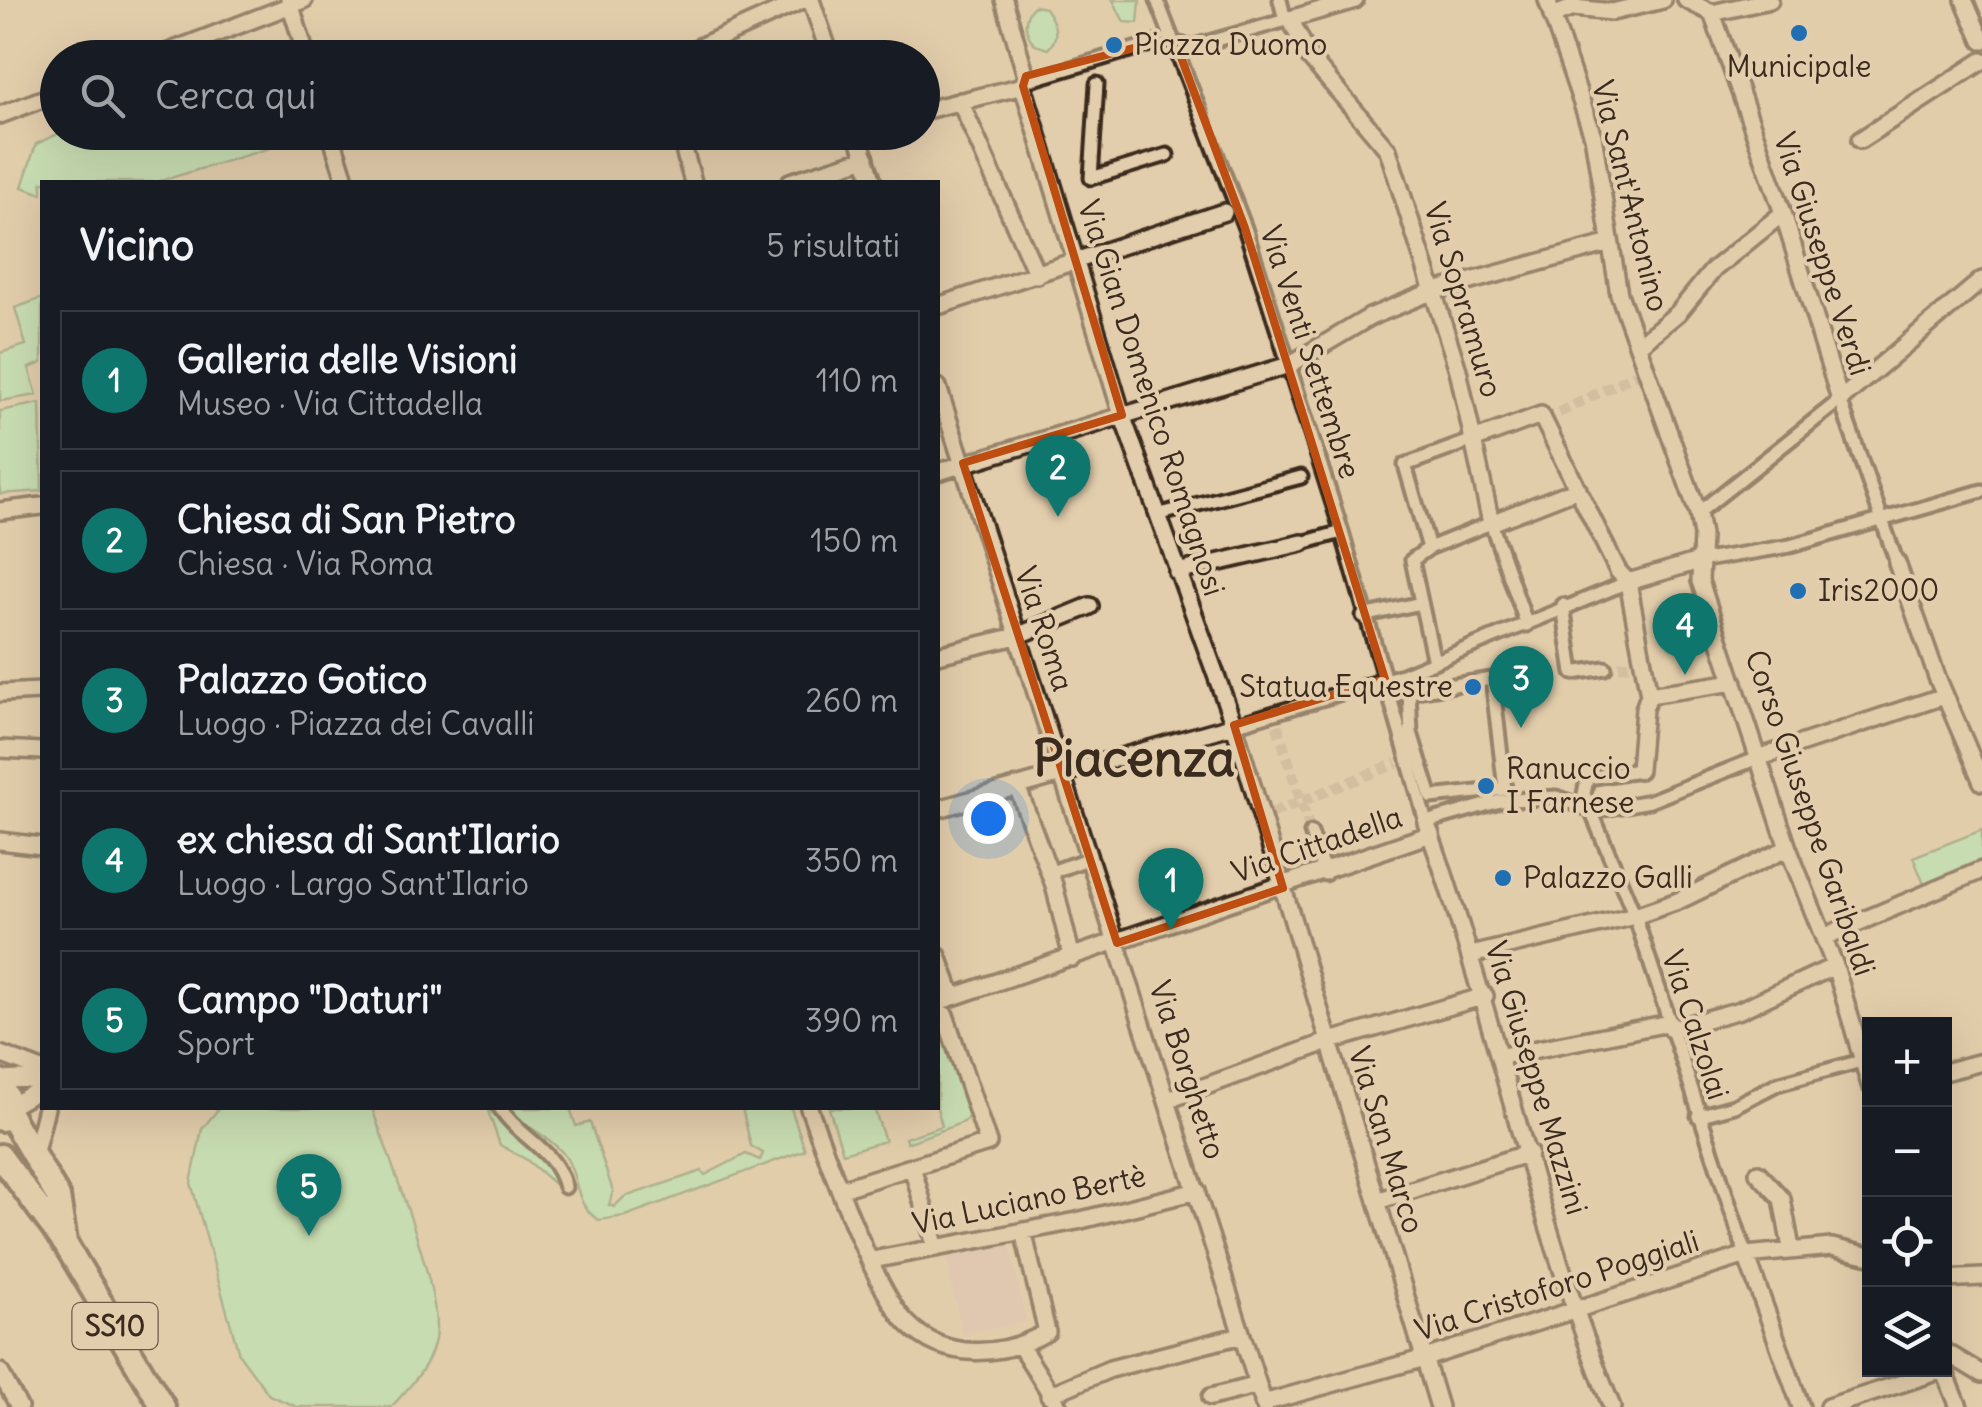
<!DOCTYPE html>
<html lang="it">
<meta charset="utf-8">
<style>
body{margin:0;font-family:Delius,sans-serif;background:#20242c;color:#f1f3f6}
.controls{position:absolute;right:30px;bottom:30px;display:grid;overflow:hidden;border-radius:0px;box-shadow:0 10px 40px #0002}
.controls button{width:90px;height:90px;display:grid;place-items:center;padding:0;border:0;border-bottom:2px solid #363941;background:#171b24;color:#f1f3f6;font:50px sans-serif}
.you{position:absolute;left:988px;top:818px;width:35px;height:35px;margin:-25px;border:8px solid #fff;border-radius:50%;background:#1a73e8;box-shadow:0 0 0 15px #1a73e833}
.badge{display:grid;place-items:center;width:65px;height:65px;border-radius:50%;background:#0f766e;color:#fff;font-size:32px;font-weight:700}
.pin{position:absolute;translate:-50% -82px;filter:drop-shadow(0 2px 5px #0008)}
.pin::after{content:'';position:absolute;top:52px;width:35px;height:30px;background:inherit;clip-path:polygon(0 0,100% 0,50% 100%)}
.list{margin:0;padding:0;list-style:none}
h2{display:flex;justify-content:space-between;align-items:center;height:130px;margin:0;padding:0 40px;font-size:42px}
h2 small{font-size:32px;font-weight:400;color:#9ea1a6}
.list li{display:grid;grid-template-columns:65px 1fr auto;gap:30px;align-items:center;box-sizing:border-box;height:140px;margin:0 20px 20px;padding:0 20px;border:2px solid #363941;border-radius:0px}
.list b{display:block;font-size:38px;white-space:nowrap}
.list p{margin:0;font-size:32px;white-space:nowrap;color:#9ea1a6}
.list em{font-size:32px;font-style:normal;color:#9ea1a6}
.icon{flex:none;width:55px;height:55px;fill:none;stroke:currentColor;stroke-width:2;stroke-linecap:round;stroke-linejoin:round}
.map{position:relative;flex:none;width:1982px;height:1407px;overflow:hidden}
.search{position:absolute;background:#171b24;box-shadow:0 10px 40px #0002;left:40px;top:40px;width:900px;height:110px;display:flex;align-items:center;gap:25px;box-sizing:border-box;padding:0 35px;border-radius:55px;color:#9ea1a6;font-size:38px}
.panel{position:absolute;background:#171b24;box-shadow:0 10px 40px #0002;left:40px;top:180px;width:900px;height:930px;border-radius:0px}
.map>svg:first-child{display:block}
.built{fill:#ddc1b5}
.green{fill:#a9edb8;stroke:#728c6b;stroke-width:2.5}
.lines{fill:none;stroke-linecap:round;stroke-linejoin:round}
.pedestrian-tunnel{stroke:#c1ac90;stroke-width:11;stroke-dasharray:11 5.5;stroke-linecap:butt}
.pedestrian-casing{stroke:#3b2a1e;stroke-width:19}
.minor-casing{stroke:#3b2a1e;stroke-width:22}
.primary-casing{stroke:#3b2a1e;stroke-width:30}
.pedestrian{stroke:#e2cdac;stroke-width:11}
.minor{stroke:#e2cdac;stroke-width:15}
.primary{stroke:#e2cdac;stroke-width:22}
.marked{fill:none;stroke:#bd4d10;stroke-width:8;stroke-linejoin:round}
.poi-dot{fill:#1f6fb2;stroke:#e2cdac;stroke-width:4}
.labels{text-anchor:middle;stroke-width:8;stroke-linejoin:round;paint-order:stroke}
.shield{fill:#e2cdac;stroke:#6d5b49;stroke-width:2.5}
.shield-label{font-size:28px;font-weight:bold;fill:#3b2a1e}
.poi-label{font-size:30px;fill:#3b2a1e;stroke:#e2cdac;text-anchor:start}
.street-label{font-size:30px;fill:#3b2a1e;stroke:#e2cdac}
.town-label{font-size:50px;font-weight:bold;fill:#3b2a1e;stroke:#e2cdac}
</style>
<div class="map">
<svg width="1982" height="1407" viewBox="0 0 1982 1407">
<rect width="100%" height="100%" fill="#e2cdac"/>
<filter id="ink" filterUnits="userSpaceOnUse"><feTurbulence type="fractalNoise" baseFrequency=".01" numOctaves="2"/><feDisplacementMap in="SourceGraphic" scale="20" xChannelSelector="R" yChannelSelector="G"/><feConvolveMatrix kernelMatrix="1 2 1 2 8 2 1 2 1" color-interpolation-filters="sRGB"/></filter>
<g filter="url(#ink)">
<path class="built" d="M1010,1244L1026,1322L962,1335L946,1256Z"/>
<path class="green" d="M1113,0H1140L1138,23L1124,22Z
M1034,6L1045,8C1055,22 1061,36 1048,49L1035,45C1025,33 1021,18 1034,6Z
M60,133L320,132V133L157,182H42V194L22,187L36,144Z
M42,298V363L29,368L37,395L0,401V353L26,345L15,308Z
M40,403L42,491L0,494V411Z
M1982,830V866L1926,889L1913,857Z
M938,1042L948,1043L971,1113L964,1122L907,1143L905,1138L942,1126L937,1108Z
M219,1108H372C390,1162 437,1277 436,1329C436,1360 411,1386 391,1407H297L269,1395L239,1354L191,1183L202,1129Z
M487,1108L543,1156L559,1188L527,1160L500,1145Z
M507,1108H570L576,1126L590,1122L613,1191L609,1205L614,1207L624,1197L702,1171L705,1175L746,1154L760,1160L763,1153L751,1146L742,1108H791L805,1150L625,1216L599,1220C574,1205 580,1182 567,1159C553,1136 523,1128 507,1108Z
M829,1108H874L885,1141L843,1153Z"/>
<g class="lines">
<path class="pedestrian-tunnel" d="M1544,420L1648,368
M1619,666L1629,665
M1277,725L1311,833
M1272,813L1397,763"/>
<g class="pedestrian-casing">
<path id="pedestrian" d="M1157,0L1245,228L1342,532L1426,822L1500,801L1556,797L1594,811L1650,801L1758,758
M1280,0L1285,20
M1026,76L1034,79L1164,40L1191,47L1290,19
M1097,84L1091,178L1167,155
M1476,439L1405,465L1429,548L1491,523L1527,625
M1698,513L1840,400L1897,563
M1157,515L1301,477
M1302,543L1342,532
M1429,548L1412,560L1434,662
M1699,561L1790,546L1982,491
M1563,605L1573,673L1605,668
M1363,616L1421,603
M1492,679L1505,789L1431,797L1411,733L1409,692Z
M1234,725L1402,675L1628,582
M1588,774L1584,794L1635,916L1746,1255
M1588,778L1639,770
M1311,833L1325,874
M1049,873L1090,858
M500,1108C520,1139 555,1148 565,1187
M1698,1116L1734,1106L1777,1084L1865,1060"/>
</g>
<g class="minor-casing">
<path id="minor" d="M289,0L307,58
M811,0L831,58
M1004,0L1026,76L1023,86L1122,415L1234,725L1439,1407
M1355,0L1290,19L1310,58L1388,150L1458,370L1491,523L1578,489
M1547,0L1593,136L1619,294L1698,513L1702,535L1700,581L1788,848L1835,966L1870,1085
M1686,0L1712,13
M1964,0L1982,41
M1712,13L1783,213L1840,400L1982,280
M1712,13L1770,0
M1552,16L1573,8L1612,12L1663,0
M153,58L304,0
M675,58L803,0
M960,101L1037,275
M922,111L1023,86
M0,115L58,93
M330,132L346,182
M679,132L693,182
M857,132L873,182
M1860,140L1982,61
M790,182L866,158
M938,306L1224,212
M1640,344L1678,313L1714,269L1783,213
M938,387L1265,1407
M1476,439L1541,415L1618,571L1628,582
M938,472L1289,365L1370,317L1431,292L1610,243
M0,511L42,506
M1897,563L1937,677L1982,782
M1177,572L1302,543
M1628,582L1649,695
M1628,582L1699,561
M938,655L1017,636L1090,606
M0,693L42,691
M1649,695L1734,682
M0,749L42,751
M1758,758L1944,696
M1639,770L1644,709L1649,695
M1017,786L1054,885L1072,958
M938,809L1234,725
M1426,822C1495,1014 1534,1218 1612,1407
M0,841L42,846
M1824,937L1982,870
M1471,955L1635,916L1678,901L1788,848
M938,956L953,997
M938,1002L1431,834
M1671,1029L1740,1010L1835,966
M0,1054L42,1070
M1502,1056L1669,1023
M1944,1072L1982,1062
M0,1080L42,1078
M1168,1100L1327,1042L1485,996
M8,1108L42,1088
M809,1108C826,1155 875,1292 907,1323C945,1362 1004,1357 1047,1332L1023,1231
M34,1156L46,1108
M912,1167L936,1248
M1758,1173L1782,1199L1791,1248
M841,1189L988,1143L945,1015L938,1018
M1377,1201L1529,1153
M1746,1255L1801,1407
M872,1260L1077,1221L1197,1191
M1944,1279L1982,1277
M1021,1347L1059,1407
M1944,1351L1982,1374
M1944,1370L1959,1407
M0,1372L19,1407
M1049,1395L1110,1369L1242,1335
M1211,1397L1258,1385
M1263,1403L1425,1358L1746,1255L1832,1247L1870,1256
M1828,1407L1943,1370"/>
</g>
<g class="primary-casing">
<path id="primary" d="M0,1082L8,1100L1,1119
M7,1110L58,1197L65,1242
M0,1156L66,1245L163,1407"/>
</g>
<use href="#pedestrian" class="pedestrian"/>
<use href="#minor" class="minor"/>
<use href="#primary" class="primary"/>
</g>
</g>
<path d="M0 0H1982V1407H0ZM1164,40L1176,44L1245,228L1385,679L1234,725L1283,888L1117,943L963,463L1122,415L1023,86L1026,76Z" fill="#e2cdac" fill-opacity=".55" fill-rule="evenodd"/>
<path class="marked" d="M1164,40L1176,44L1245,228L1385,679L1234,725L1283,888L1117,943L963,463L1122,415L1023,86L1026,76Z"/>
<g class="poi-dot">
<circle cx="1799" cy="33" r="10"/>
<circle cx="1114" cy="45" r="10"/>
<circle cx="1798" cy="591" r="10"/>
<circle cx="1473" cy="687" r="10"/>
<circle cx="1486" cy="786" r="10"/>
<circle cx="1503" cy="878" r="10"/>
</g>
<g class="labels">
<rect class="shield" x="72.5" y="1303" width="85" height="46" rx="8"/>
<g class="shield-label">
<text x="115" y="1336">SS10</text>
</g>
<g class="poi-label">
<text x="1134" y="55">Piazza Duomo</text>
<text x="1799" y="77" text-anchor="middle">Municipale</text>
<text x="1818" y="601">Iris2000</text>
<text x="1453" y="697" text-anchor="end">Statua Equestre</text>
<text x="1506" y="779">Ranuccio<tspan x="1506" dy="34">I Farnese</tspan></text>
<text x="1523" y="888">Palazzo Galli</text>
</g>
<g class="street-label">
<text transform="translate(1630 196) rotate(76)" y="10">Via Sant'Antonino</text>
<text transform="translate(1822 254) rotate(72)" y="10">Via Giuseppe Verdi</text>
<text transform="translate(1463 300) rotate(73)" y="10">Via Sopramuro</text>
<text transform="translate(1310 352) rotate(72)" y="10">Via Venti Settembre</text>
<text transform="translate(1151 398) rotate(72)" y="10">Via Gian Domenico Romagnosi</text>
<text transform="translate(1044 629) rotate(72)" y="10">Via Roma</text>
<text transform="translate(1810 813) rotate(71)" y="10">Corso Giuseppe Garibaldi</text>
<text transform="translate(1317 845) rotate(-19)" y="10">Via Cittadella</text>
<text transform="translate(1695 1025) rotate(72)" y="10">Via Calzolai</text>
<text transform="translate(1187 1070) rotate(72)" y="10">Via Borghetto</text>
<text transform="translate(1536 1078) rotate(73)" y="10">Via Giuseppe Mazzini</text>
<text transform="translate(1386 1140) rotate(73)" y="10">Via San Marco</text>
<text transform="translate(1029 1200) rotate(-12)" y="10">Via Luciano Bertè</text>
<text transform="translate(1557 1286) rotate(-18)" y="10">Via Cristoforo Poggiali</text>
</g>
<g class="town-label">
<text x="1134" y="776">Piacenza</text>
</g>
</g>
</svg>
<div class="controls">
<button>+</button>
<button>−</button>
<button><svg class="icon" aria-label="locate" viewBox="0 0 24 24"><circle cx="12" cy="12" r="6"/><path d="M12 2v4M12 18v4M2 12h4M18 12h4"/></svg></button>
<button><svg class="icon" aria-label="layers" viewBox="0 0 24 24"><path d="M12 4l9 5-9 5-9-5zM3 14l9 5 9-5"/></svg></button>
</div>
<div class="you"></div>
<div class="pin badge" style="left:1171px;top:930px">1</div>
<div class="pin badge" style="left:1058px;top:517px">2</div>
<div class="pin badge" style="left:1521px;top:728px">3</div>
<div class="pin badge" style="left:1685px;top:675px">4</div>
<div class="pin badge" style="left:309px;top:1236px">5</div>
<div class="search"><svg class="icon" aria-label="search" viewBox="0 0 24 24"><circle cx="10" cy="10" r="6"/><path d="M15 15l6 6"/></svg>Cerca qui</div>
<section class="panel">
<h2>Vicino<small>5 risultati</small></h2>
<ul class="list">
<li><span class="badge">1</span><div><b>Galleria delle Visioni</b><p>Museo · Via Cittadella</p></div><em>110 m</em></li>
<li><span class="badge">2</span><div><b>Chiesa di San Pietro</b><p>Chiesa · Via Roma</p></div><em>150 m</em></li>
<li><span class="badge">3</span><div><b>Palazzo Gotico</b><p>Luogo · Piazza dei Cavalli</p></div><em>260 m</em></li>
<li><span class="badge">4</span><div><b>ex chiesa di Sant'Ilario</b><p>Luogo · Largo Sant'Ilario</p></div><em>350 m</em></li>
<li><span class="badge">5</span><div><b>Campo &quot;Daturi&quot;</b><p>Sport</p></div><em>390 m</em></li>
</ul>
</section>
</div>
